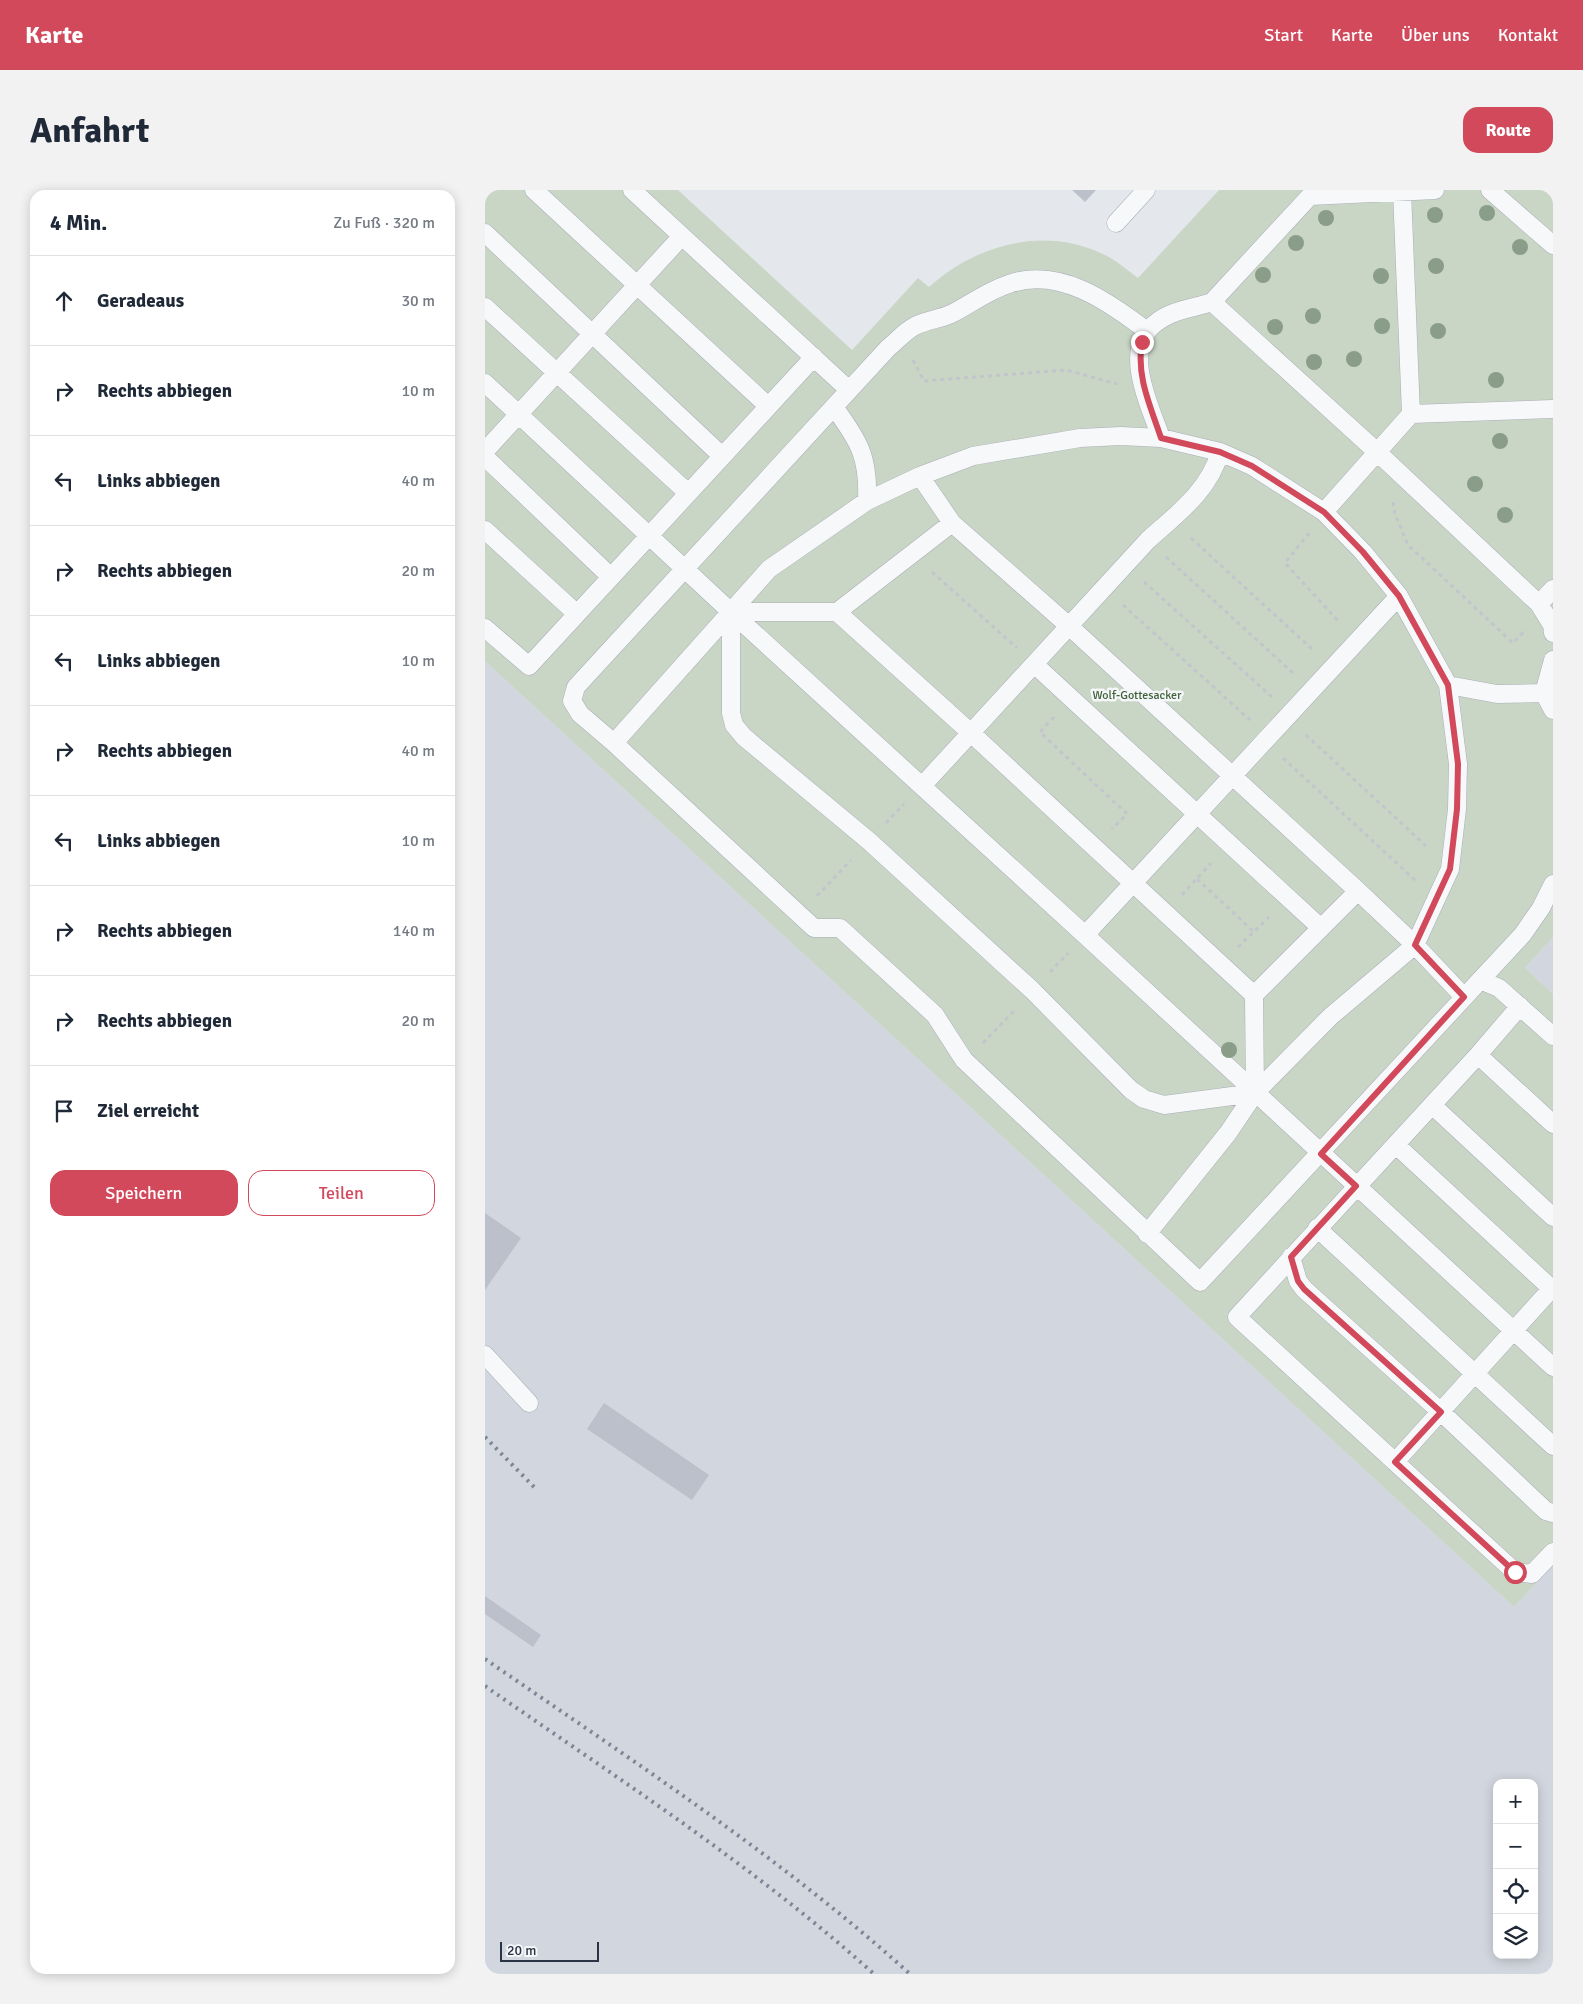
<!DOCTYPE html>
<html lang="de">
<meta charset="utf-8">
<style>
body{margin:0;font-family:Signika,sans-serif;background:#f2f2f3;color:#1f2937}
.controls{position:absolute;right:15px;bottom:15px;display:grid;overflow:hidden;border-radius:10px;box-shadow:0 2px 12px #0003}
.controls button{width:45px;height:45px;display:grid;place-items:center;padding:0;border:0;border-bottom:1px solid #e0e1e3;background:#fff;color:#1f2937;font:25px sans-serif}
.scale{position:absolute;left:15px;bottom:12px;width:99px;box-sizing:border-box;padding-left:5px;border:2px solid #2b3445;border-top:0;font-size:14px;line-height:18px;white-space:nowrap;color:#2b3445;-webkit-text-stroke:4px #f4f6f9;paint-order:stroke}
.stop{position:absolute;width:15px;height:15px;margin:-11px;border:4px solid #d1495b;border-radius:50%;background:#fff}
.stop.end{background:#d1495b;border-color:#fff;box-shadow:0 1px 5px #0008}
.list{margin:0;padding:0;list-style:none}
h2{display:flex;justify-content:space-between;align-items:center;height:65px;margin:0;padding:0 20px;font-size:21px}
h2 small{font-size:16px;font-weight:400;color:#747a83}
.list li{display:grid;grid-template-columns:32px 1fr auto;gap:15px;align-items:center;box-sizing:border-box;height:90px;padding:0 20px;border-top:1px solid #e0e1e3}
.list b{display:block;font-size:19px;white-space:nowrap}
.list em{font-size:16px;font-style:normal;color:#747a83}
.actions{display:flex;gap:10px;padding:15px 20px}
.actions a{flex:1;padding:11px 0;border:1px solid #d1495b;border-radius:15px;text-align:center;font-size:18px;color:#d1495b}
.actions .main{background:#d1495b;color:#fff}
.icon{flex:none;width:28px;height:28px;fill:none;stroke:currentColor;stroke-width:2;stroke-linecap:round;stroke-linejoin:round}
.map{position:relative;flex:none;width:1068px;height:1784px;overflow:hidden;border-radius:15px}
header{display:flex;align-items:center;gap:30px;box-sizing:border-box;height:70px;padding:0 25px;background:#d1495b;color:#fff}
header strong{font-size:24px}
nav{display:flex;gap:28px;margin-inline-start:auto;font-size:18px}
.intro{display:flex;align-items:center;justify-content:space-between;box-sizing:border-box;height:120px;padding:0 30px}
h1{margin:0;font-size:35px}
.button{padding:12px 22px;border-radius:15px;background:#d1495b;color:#fff;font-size:18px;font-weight:700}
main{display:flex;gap:30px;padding:0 30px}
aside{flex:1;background:#fff;border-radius:15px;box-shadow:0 2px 12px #0003}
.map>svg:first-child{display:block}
.built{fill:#d2d6de;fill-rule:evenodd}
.green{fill:#c9d6c5}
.building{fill:#bbc0ca}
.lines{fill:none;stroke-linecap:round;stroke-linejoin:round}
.service-casing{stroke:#a9aeb7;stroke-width:19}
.path{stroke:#c2c5cb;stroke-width:3;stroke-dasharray:4 4;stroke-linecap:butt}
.service{stroke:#f7f8fa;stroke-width:18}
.rail{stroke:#7d8696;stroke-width:4;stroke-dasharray:2.5 5;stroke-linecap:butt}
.tree{fill:#899d89}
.route{stroke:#d1495b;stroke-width:6}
.labels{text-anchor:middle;stroke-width:5;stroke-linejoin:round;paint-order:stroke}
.park-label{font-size:12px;fill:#3f6138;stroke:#f4f6f9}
</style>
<header>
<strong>Karte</strong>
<nav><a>Start</a><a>Karte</a><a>Über uns</a><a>Kontakt</a></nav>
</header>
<div class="intro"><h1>Anfahrt</h1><a class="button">Route</a></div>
<main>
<aside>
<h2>4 Min.<small>Zu Fuß · 320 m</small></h2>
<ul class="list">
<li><svg class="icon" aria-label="ahead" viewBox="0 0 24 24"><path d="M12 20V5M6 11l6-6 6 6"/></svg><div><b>Geradeaus</b></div><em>30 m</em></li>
<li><svg class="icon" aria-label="right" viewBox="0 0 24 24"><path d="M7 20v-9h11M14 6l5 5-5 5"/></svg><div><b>Rechts abbiegen</b></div><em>10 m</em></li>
<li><svg class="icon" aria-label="left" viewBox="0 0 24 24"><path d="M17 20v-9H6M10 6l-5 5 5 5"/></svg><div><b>Links abbiegen</b></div><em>40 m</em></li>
<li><svg class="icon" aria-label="right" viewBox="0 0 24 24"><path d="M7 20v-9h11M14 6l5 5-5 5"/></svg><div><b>Rechts abbiegen</b></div><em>20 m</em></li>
<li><svg class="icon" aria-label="left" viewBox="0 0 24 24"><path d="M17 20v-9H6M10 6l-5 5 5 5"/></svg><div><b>Links abbiegen</b></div><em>10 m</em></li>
<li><svg class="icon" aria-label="right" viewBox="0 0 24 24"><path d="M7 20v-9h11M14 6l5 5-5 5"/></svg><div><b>Rechts abbiegen</b></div><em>40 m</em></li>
<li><svg class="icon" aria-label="left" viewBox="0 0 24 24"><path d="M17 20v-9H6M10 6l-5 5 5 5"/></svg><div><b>Links abbiegen</b></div><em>10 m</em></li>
<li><svg class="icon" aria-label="right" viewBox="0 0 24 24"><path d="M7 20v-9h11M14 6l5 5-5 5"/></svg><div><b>Rechts abbiegen</b></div><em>140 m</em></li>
<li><svg class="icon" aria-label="right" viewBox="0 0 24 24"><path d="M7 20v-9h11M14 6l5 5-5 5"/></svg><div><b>Rechts abbiegen</b></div><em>20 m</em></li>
<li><svg class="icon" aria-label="arrive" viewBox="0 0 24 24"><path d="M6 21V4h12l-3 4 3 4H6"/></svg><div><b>Ziel erreicht</b></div></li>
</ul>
<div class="actions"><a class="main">Speichern</a><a>Teilen</a></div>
</aside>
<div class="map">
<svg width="1068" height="1784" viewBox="0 0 1068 1784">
<rect width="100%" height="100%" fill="#e4e7ec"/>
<path class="built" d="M0,471L1029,1417L1068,1375V1784H0ZM1012,1593H1049V1765H1012Z
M1068,747V804L1040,778Z"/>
<path class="green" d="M0,0H193L367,160L433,88L444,97C492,54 558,36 618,64C631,70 642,80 653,88L734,0H1068V747L1040,778L1068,804V1375L1029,1417L0,471Z"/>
<path class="building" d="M587,0H611L600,12Z
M0,1023L36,1048L0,1100Z
M119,1213L224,1285L207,1310L102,1239Z
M0,1406L56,1445L48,1457L0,1424Z"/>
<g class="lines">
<g class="service-casing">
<path id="service" d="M49,0L283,216
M147,0L364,200
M950,0L825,6L727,112L891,261L1054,414L1068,399
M1005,0L1068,55
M631,33L661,0
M0,43L237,266
M0,117L203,303
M0,193L246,422L600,745L1068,1177
M349,217C374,251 384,267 382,311
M926,224L1068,219
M676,248C665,215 635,158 672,132C687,120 709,118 727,112
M0,261L197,46
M0,267L126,387
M435,286L467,333L584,436L873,701L930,755L979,807
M839,322L926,224L917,1
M0,340L92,424
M1054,414L1067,435L1068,443
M246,422V523L249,535L259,547L384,651L547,800L646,900L659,909L679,915L770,903
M246,422H352L467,333
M352,422L486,543L769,805L770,903
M0,438L44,476L329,167
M1068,470L1059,503L1068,520
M549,474L836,738
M963,495L1012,504L1059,503
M129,553L329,738H355L450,825L479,870L715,1092L1038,744L1056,718L1068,694
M437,596L663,350C692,324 724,301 735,262
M600,745L914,406
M995,790L1014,798L1068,846
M769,805L873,701
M1035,816L993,865L752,1127L1030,1382L1047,1384L1068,1362
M993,865L1068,934
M947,915L1068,1027
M911,955L1068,1100
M832,1038L1068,1256
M662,1044L743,943L770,903L846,826L930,755L965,679L972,619L973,574L963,495L914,406L878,362L839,322L767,276L735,262L676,248L636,246L595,248L488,266L435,286L382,311L284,379L129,553L95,524L87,511L91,497L403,158C412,151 420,141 430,136C441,130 455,129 466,124C486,114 502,101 524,94C574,76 624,112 662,141
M806,1067L813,1091L819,1099L956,1222L1061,1321L1068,1323
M0,1165L44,1213
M910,1272L1068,1097"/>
</g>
<path class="path" d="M428,170L439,191L581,180L632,194
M908,312L910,324L923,355L1028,453L1041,439
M824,343L800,373L854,432
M706,348L828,460
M681,367L808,483
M447,382L532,458
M659,392L787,507
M638,415L765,530
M569,527L555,542L642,624L627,639
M821,545L941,656
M798,568L931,691
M401,633L419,614
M712,689L769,742
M697,705L726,673
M332,706L366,670
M753,757L784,727
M565,782L583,763
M498,853L530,820"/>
<use href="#service" class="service"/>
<path class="rail" d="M0,1247L51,1299
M0,1469C145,1569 294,1666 425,1784
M0,1496C132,1588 269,1676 389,1784"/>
</g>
<g class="tree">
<circle cx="1002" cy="23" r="8"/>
<circle cx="950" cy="25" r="8"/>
<circle cx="841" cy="28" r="8"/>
<circle cx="811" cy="53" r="8"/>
<circle cx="1035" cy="57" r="8"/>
<circle cx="951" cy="76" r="8"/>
<circle cx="778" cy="85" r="8"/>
<circle cx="896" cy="86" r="8"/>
<circle cx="828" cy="126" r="8"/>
<circle cx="897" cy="136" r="8"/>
<circle cx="790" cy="137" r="8"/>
<circle cx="953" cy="141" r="8"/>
<circle cx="869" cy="169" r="8"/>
<circle cx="829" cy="172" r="8"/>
<circle cx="1011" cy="190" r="8"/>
<circle cx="1015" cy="251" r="8"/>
<circle cx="990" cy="294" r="8"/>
<circle cx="1020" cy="325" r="8"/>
<circle cx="744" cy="860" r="8"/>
</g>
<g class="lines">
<path class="route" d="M657,152C651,186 665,215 676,248L735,262L767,276L839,322L878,362L914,406L963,495L973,574L972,619L965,679L930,755L979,807L836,964L871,996L806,1067L813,1091L819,1099L956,1222L910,1272L1030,1382"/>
</g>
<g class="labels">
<g class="park-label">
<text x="652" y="509">Wolf-Gottesacker</text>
</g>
</g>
</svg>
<div class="controls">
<button>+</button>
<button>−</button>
<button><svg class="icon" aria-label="locate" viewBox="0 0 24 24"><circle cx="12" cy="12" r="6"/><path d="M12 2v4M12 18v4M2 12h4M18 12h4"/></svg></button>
<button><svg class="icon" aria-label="layers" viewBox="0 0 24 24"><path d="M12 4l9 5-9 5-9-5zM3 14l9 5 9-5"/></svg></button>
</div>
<div class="scale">20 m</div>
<div class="stop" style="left:1030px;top:1382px"></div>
<div class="stop end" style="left:657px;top:152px"></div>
</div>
</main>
